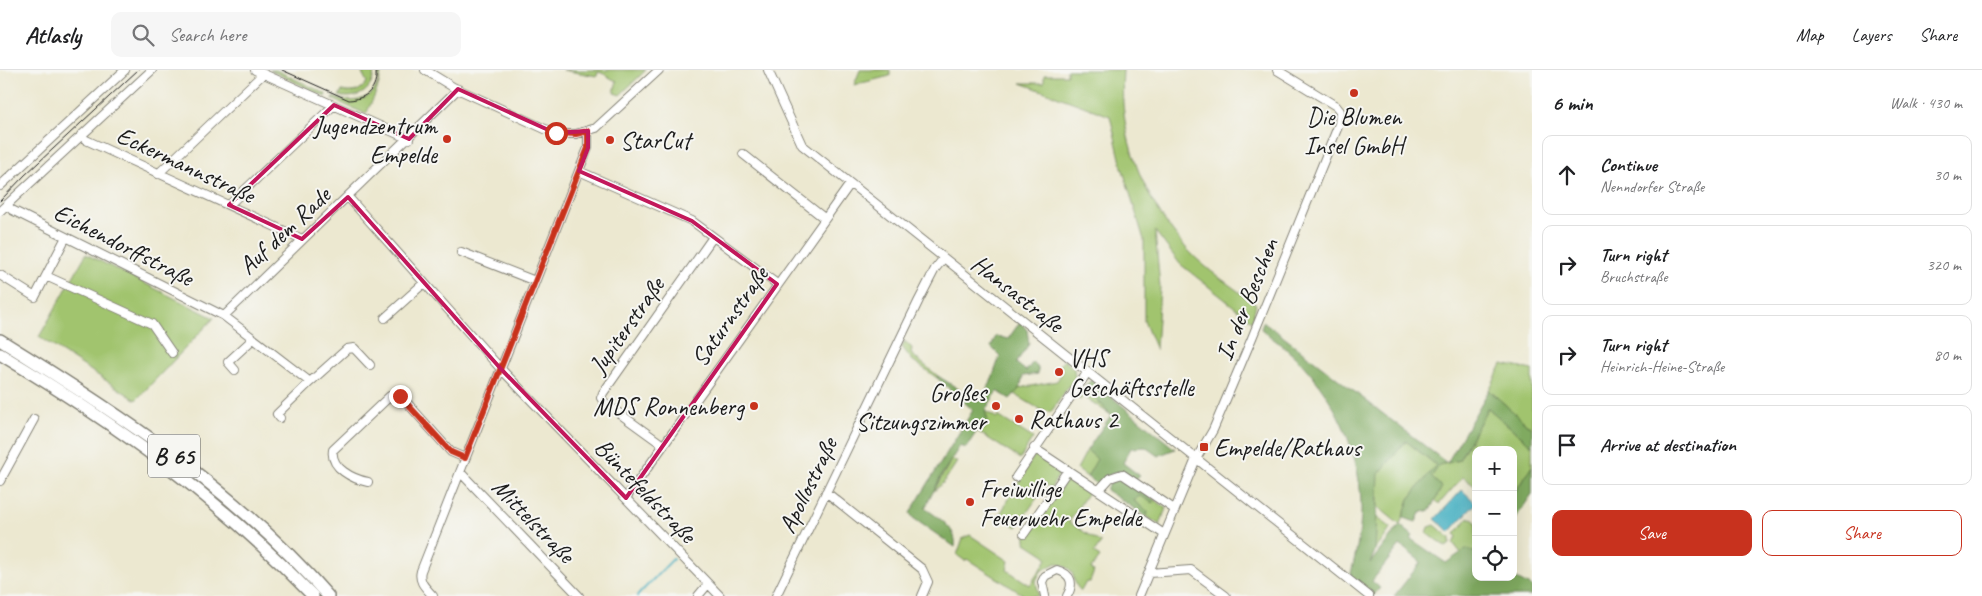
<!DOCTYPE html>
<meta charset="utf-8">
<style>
body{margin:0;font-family:Caveat,sans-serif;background:#f6f6f6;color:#202124}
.controls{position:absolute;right:15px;bottom:15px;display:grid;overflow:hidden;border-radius:10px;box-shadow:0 5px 20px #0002}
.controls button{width:45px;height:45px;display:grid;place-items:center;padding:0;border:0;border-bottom:1px solid #e0e0e0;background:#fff;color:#202124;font:25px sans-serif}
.stop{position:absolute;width:15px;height:15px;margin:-11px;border:4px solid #c8321e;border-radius:50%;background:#fff}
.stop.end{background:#c8321e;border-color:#fff;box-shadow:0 1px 5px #0008}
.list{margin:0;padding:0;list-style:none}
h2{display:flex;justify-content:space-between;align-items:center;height:65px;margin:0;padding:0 20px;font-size:21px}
h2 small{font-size:16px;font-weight:400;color:#757577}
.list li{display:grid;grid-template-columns:32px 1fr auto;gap:15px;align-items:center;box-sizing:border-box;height:80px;margin:0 10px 10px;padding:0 10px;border:1px solid #e0e0e0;border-radius:10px}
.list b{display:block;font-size:19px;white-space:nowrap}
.list p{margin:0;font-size:16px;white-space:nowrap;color:#757577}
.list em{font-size:16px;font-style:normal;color:#757577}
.actions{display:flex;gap:10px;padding:15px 20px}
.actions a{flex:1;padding:11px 0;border:1px solid #c8321e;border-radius:10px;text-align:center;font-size:18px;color:#c8321e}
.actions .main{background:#c8321e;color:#fff}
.icon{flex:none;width:28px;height:28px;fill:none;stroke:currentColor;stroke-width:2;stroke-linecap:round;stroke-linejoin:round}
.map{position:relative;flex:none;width:1532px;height:526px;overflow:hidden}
header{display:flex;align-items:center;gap:30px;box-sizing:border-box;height:70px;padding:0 25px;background:#fff;border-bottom:1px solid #e0e0e0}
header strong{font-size:24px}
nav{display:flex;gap:28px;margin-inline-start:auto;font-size:18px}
.search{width:350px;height:45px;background:#f6f6f6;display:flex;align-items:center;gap:12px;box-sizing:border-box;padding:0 18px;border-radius:10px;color:#757577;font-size:19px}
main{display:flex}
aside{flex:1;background:#fff}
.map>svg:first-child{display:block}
.green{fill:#a1c46e;stroke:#5e7045}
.forest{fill:#80aa61;stroke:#4e633e}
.water{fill:#43afc1;stroke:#30666e}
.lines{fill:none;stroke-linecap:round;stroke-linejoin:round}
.stream{stroke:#43afc1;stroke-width:2}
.minor-casing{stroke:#848276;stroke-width:10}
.highway-casing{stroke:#848276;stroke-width:14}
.minor{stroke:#fff;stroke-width:8}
.highway{stroke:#fff;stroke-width:11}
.tram{stroke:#1c1c1c;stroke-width:1}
.route{stroke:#c8321e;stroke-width:6}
.marked{fill:none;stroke:#c2185b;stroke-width:4;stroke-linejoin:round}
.poi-dot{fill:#c8321e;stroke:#f6f6f2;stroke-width:2}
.labels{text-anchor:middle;stroke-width:4;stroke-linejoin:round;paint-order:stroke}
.shield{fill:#f6f6f2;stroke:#5d5d5c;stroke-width:1}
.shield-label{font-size:24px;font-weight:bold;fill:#1c1c1c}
.poi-label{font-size:25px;fill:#1c1c1c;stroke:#f6f6f2;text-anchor:start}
.street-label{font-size:25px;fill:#1c1c1c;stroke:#f6f6f2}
</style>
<header>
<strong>Atlasly</strong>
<div class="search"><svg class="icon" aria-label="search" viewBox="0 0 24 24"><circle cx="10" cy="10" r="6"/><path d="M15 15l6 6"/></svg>Search here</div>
<nav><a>Map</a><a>Layers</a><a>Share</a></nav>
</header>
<main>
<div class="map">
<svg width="1532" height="526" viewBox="0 0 1532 526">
<rect width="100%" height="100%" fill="#f6f6f2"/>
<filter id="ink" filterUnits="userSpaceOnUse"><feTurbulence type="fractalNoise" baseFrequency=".02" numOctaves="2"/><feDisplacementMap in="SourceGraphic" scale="10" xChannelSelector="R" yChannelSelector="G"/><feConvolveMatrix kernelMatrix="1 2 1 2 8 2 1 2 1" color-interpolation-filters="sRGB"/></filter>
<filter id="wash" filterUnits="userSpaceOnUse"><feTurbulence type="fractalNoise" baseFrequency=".0096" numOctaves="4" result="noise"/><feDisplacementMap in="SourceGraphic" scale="20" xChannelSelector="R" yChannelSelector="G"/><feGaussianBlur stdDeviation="1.12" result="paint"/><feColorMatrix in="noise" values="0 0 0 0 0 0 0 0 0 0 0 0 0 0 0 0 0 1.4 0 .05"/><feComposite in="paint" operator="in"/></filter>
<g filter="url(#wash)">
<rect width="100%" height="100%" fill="#ece8d0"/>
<path class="green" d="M270,0H276L326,24L325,27Z
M364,0L374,1C373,21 358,30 339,26L342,21C353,24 361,21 367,12L362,3Z
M563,0H646L620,25L614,23L617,11C608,8 607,4 598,2L597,6Z
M860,0H890V6L854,15Z
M1067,0H1123C1118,66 1143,130 1187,179C1206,200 1233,217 1256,234L1252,251L1180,194L1155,161L1160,217L1156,280L1144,251V170L1122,97L1110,46L1021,13H1044V5H1067Z
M379,2H381C380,17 372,31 366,44L332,29L333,27C354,36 380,29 379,2Z
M86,184L214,248L136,330L39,267Z
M905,271L912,278L911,284L938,306L937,308L912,290L902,277Z
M1064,290L1074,299L1075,307L1051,342L1041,340L1014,324L1020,318L1057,311L1063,301L1058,298Z
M1502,294L1532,300V359L1489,320Z
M1085,316L1111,345L1083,326L1080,330L1076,327Z
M1488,338L1532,376V396L1513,425V380H1476V417L1463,407L1439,434L1435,430L1441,417L1431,407L1440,395L1459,390Z
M985,341L997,348L998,346L1033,368L1020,389L977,361L984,359Z
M1406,371L1436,395L1409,429L1400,455L1378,437V404Z
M1087,380L1098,389L1087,407L1077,399Z
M1034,386H1038L1061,401L1051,418L1046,415L1017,457L999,446Z
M952,389L957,392L944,412L933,422Z
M1071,407L1090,419L1069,452L1101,473L1094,483L1100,487L1091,499L1094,501L1090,512H1086L1081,521C1068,509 1081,500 1056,493L1041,501L1036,511L1039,526H1025L967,489L965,491L957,485L963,468L970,465L1009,491L1007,500L1030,515L1047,489L1046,486L1026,473V466L1067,409Z
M1139,424L1152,433L1154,429L1166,438L1160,455L1147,447V442L1134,432Z
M1376,446L1391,458L1375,481Z
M1469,447L1476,452V483L1466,479L1461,483L1453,473L1457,467L1455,464Z
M1435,455L1450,468V474L1446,477L1427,463L1429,457Z"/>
<path class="forest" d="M1263,251L1447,393L1440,395L1431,407L1442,417L1430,440L1420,443L1416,452L1403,448L1409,429L1436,395L1406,371L1379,404L1375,481L1370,493L1400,455L1413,466L1411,469L1446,493L1466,479L1476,483V507H1513L1532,517V526H1394L1421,492L1400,475L1372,511L1380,518L1373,526L1350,507C1354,491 1358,475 1360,458C1367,397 1340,331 1296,288C1286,278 1273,269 1261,259Z
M1020,252L1027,260L1029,274L1016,293L1026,301L1033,292L1038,298V304L1023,306L1020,318L1010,329L997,321L985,341L988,351L984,359L977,361L966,378L960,376L942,404L925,438C938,448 958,458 955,477L913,448L910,443L973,340L937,308L938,306L979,332L990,314L1000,286L991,277L996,266L1008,269Z
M1091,310L1175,379L1158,386L1145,377L1131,378L1123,393L1140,406L1136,410L1121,401L1113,403L1098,415L1087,407L1097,389L1087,380L1111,345L1085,316Z
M1489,320L1532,359V376L1488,338L1459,390L1447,393Z
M1532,396V424L1513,452V425Z
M1121,408L1154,429L1153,433L1139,425L1134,431L1148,442L1147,447L1106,420L1112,410Z"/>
<path class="water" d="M1462,420L1476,433L1450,462L1435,449Z"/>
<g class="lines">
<path class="stream" d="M637,526L673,489"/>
</g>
</g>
<g filter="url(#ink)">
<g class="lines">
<g class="minor-casing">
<path id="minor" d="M255,0L409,69
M425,0L453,17L545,59L565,64H576L596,58L659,0
M768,0L802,75L1369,526
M81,65L86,70L302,169
M743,84L824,148
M579,101L692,151L777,214
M158,104L263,4
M0,116L125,0
M348,127L501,299L720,526
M7,135L12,140L224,246L310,312L347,279L354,278L370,295
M229,135L334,35
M0,141L152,0
M461,182L535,211
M0,205L35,227L66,167
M46,206L152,254L172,283
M224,246L458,19
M385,248L424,213
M235,300L228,292L253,269
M280,348L277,344L310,312
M663,375L605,333L601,328L603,323L713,167
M1034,378L1164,464
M460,402L579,526
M1016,407L1087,303
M0,411L34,349
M368,412C353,409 330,398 333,380L390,326H401L451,382L465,388
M1099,420L1110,408L1122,404L1174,439
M826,422L922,499L928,512L922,526
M626,428L850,114
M1024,464L1068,400
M1149,503L1191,500L1226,526
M433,526C426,518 418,512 421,501L588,78V61
M698,526L708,514
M776,526L919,230L935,199L943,189
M1045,526L1042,512L1045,506L1057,500C1072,504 1074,514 1067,526
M1139,526L1196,389L1213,360L1252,268L1339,54L1340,41L1336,36L1277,0"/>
</g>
<g class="highway-casing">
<path id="highway" d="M0,270C118,343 236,420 328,526
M0,284C118,355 217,426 313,526"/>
</g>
<use href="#minor" class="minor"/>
<use href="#highway" class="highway"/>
<path class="tram" d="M282,0L349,30C366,29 378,19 376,0
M0,131L25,105L138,0"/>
</g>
</g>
<g class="lines" filter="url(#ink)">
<path class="route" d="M400,326L451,382L465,388L588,78V61L576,64L556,63"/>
</g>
<path class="marked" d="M458,19L555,63L588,61V78L579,101L692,151L777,214L626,428L501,299L348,127L302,169L229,135L334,35L409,69Z"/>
<g class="poi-dot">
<circle cx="1354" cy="23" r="5"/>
<circle cx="447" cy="69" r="5"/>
<circle cx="610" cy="70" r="5"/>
<circle cx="1059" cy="302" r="5"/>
<circle cx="754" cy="336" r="5"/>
<circle cx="996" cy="336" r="5"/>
<circle cx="1019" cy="349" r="5"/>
<rect x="1199" y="372" width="10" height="10" rx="2.5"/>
<circle cx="970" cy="432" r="5"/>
</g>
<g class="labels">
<rect class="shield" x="148" y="364.5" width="52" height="43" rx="4"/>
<g class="shield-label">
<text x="174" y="394">B 65</text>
</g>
<g class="poi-label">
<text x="1354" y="55" text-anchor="middle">Die Blumen<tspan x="1354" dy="29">Insel GmbH</tspan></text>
<text x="437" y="64" text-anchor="end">Jugendzentrum<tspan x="437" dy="29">Empelde</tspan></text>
<text x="620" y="79">StarCut</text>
<text x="1069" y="297">VHS<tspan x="1069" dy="29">Geschäftsstelle</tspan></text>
<text x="986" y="331" text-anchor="end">Großes<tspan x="986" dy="29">Sitzungszimmer</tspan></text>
<text x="744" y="345" text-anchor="end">MDS Ronnenberg</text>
<text x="1029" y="358">Rathaus 2</text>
<text x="1214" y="386">Empelde/Rathaus</text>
<text x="980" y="427">Freiwillige<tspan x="980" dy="29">Feuerwehr Empelde</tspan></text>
</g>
<g class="street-label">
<text transform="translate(186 94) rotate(25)" y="9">Eckermannstraße</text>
<text transform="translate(284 160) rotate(-43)" y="9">Auf dem Rade</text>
<text transform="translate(124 174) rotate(27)" y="9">Eichendorffstraße</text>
<text transform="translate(1018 223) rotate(38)" y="9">Hansastraße</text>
<text transform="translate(1246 229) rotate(-68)" y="9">In der Beschen</text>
<text transform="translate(729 246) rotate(-55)" y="9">Saturnstraße</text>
<text transform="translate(626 255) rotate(-55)" y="9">Jupiterstraße</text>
<text transform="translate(807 415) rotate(-64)" y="9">Apollostraße</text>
<text transform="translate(646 420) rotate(46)" y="9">Büntefeldstraße</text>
<text transform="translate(534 450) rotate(46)" y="9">Mittelstraße</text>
</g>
</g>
</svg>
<div class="controls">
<button>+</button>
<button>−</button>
<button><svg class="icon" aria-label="locate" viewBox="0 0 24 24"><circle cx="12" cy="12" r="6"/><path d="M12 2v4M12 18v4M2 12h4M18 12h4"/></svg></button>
</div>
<div class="stop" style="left:556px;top:63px"></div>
<div class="stop end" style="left:400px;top:326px"></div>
</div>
<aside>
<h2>6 min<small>Walk · 430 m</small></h2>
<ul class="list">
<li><svg class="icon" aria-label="ahead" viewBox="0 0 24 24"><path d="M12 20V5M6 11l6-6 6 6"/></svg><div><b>Continue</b><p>Nenndorfer Straße</p></div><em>30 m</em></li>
<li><svg class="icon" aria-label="right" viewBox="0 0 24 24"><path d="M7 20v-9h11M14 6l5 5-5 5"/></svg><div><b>Turn right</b><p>Bruchstraße</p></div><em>320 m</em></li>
<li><svg class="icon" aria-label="right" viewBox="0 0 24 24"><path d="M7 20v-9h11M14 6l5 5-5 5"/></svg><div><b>Turn right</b><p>Heinrich-Heine-Straße</p></div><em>80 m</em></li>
<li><svg class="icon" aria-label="arrive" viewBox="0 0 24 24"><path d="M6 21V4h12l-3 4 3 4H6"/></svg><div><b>Arrive at destination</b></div></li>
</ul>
<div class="actions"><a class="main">Save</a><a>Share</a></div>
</aside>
</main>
